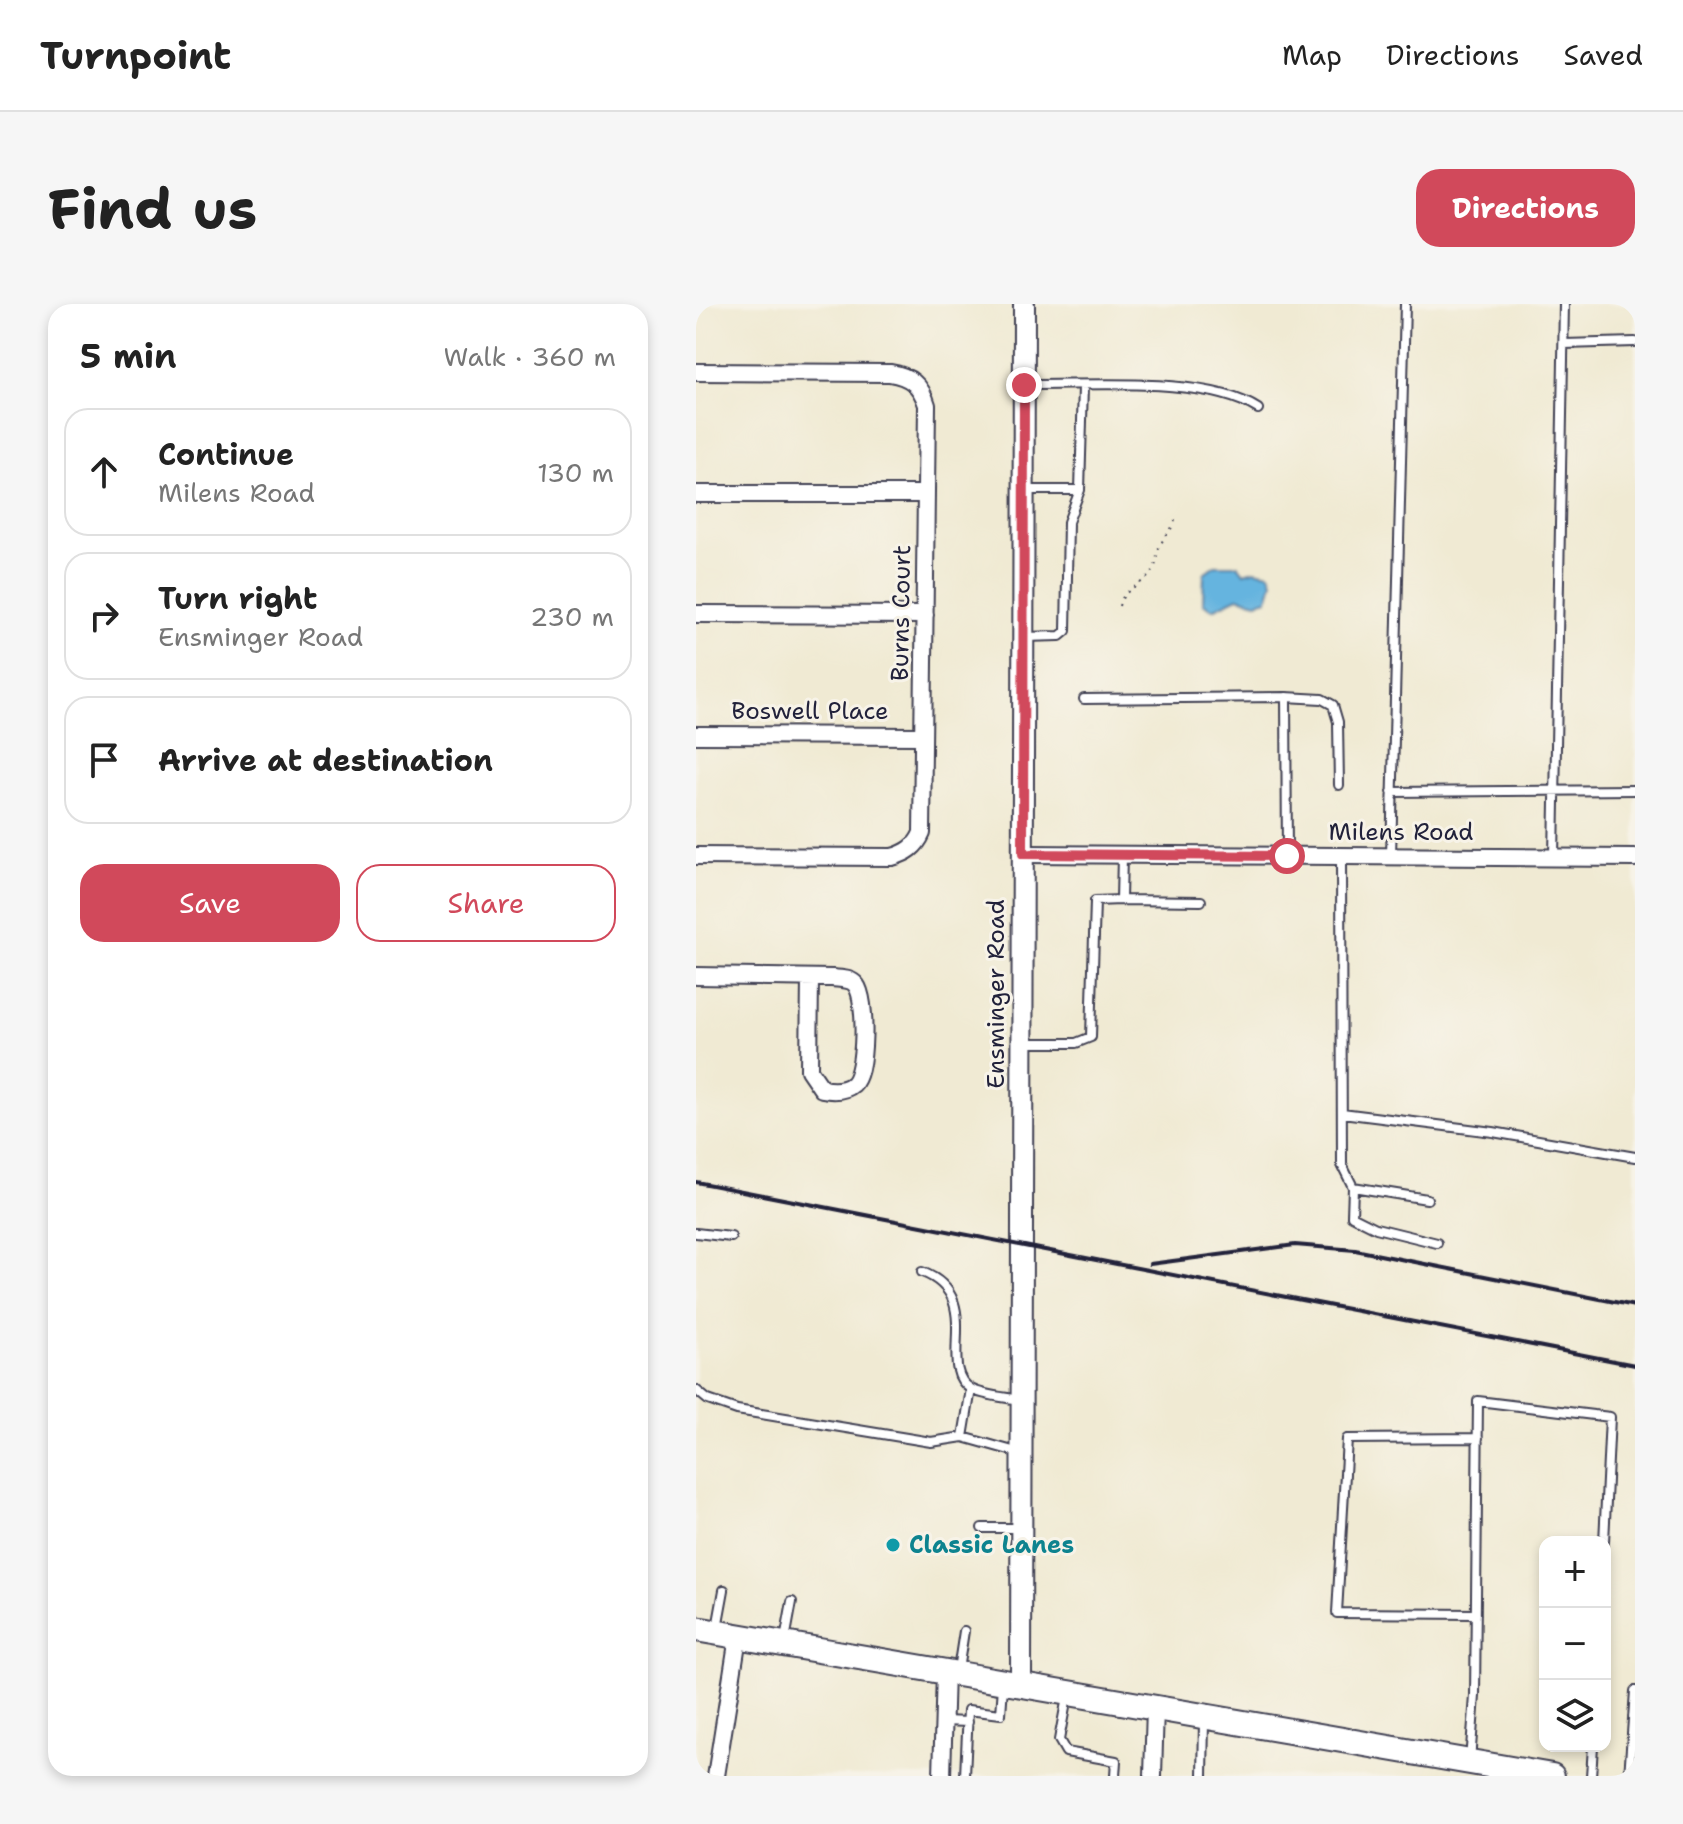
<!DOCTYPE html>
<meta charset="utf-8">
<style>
body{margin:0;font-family:"Shantell Sans",sans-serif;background:#f6f6f6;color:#222}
.controls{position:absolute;right:24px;bottom:24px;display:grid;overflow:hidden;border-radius:16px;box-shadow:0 4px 12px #0003}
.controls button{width:72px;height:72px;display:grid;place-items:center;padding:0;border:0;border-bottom:2px solid #e0e0e0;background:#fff;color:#222;font:40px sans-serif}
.stop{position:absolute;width:24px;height:24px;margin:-18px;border:6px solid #d1495b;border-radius:50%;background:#fff}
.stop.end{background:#d1495b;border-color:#fff;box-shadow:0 2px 8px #0008}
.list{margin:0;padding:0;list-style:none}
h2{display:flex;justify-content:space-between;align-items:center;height:104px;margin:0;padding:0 32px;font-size:34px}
h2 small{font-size:26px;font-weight:400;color:#767676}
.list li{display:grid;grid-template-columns:52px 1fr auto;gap:24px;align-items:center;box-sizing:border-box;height:128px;margin:0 16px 16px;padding:0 16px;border:2px solid #e0e0e0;border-radius:24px}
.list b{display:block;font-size:30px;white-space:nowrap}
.list p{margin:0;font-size:26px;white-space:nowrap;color:#767676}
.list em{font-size:26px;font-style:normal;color:#767676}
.actions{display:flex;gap:16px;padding:24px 32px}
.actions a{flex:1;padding:18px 0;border:2px solid #d1495b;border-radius:24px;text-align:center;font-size:28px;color:#d1495b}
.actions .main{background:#d1495b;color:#fff}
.icon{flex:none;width:44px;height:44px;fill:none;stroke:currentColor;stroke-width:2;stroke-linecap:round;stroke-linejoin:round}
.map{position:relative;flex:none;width:939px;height:1472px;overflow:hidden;border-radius:24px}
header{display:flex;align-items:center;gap:48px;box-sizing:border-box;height:112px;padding:0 40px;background:#fff;border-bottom:2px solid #e0e0e0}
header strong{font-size:38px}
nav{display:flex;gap:44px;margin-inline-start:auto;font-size:28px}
.intro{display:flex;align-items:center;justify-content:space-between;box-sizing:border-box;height:192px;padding:0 48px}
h1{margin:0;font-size:56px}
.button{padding:20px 36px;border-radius:24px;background:#d1495b;color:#fff;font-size:28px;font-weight:700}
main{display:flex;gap:48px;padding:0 48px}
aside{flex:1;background:#fff;border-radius:24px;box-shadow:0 4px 12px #0003}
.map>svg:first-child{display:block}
.water{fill:#65b4df;stroke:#446b8d;stroke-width:2}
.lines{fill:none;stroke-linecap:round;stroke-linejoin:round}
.service-casing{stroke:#414052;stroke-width:12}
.minor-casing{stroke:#414052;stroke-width:20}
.tertiary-casing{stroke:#414052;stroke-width:24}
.secondary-casing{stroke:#414052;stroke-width:28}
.path{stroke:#414052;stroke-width:2;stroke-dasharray:2 6;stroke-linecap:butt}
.service{stroke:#fff;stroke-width:8}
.minor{stroke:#fff;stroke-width:16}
.tertiary{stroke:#fff;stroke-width:20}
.secondary{stroke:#fff;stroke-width:24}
.rail{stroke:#22223b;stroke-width:4}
.route{stroke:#d1495b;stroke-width:10}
.culture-dot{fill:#0f9aa8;stroke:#f7f3e8;stroke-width:3}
.labels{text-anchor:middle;stroke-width:6;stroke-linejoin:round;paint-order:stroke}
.street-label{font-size:24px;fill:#22223b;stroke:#f7f3e8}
.culture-label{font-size:24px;font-weight:bold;fill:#0d838f;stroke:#f7f3e8;text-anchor:start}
</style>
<header>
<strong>Turnpoint</strong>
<nav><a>Map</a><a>Directions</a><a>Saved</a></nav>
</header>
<div class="intro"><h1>Find us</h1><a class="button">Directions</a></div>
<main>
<aside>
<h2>5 min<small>Walk · 360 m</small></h2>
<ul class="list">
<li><svg class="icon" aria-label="ahead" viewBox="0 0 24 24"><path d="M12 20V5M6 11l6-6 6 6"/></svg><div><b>Continue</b><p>Milens Road</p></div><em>130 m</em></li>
<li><svg class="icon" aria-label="right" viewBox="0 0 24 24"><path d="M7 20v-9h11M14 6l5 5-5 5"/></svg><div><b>Turn right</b><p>Ensminger Road</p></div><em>230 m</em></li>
<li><svg class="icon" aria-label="arrive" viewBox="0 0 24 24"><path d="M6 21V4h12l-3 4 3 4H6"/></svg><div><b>Arrive at destination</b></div></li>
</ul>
<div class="actions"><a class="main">Save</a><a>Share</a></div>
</aside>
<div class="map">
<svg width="939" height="1472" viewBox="0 0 939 1472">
<rect width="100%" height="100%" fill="#f7f3e8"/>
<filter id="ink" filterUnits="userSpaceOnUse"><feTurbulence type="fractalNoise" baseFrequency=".0125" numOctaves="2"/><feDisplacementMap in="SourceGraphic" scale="16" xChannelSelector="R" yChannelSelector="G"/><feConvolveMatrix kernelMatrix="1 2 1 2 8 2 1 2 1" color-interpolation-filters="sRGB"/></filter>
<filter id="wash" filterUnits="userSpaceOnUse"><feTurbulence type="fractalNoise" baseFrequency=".006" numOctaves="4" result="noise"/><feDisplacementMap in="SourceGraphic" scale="32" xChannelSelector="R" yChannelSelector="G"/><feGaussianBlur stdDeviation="1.8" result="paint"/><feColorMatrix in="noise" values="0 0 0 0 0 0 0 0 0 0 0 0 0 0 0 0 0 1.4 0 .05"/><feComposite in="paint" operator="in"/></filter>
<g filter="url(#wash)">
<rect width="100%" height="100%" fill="#f0ead3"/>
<path class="water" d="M519,261H542L548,269L558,266L574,269L577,278L572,295L561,298L542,293L517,305L507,299L508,269Z"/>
</g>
<g filter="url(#ink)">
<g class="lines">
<g class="service-casing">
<path id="service" d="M868,40L939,38
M328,81C391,82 511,71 562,105
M329,186H384L387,82
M328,333L364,332L370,327L372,218L384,186
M590,393L626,395L637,401L642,418L643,481
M388,395L590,393L591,551
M696,488L939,486
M645,552L646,861L657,883L656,912L680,924L741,939
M695,552L709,0
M858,553L868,0
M425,596L505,597
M327,739H380L395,733L399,597L425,596L426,551
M646,809L797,828L939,853
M657,883L731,895
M0,929L35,933
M226,968C291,993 238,1063 275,1085C288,1092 309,1093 324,1096
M0,1086L12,1096L41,1106L235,1138L267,1133L324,1149
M267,1133L275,1085
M286,1224H324
M780,1310L641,1309L651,1135L782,1134
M21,1324L28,1286
M89,1336L96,1298
M262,1366L268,1327
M371,1393L363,1436L370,1448L420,1457L419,1472
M248,1417L272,1418
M774,1457L779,1392L782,1097L914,1113L908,1238
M269,1472L272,1406L305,1410L307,1382
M507,1472L508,1417
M895,1472L897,1442
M933,1472L939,1387"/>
</g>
<g class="minor-casing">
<path id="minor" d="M0,68L194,69C214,72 225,81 231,101L226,529C220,543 211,549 196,553L0,552
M0,190H230
M0,310L229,311
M0,431L227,432
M327,550L939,554
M0,672L136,674C144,675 155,674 160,681C171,695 170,768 157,780C149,787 136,787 126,785L113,766L114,674
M20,1472L42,1333
M246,1472L249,1367
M457,1472L459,1403"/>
</g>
<g class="tertiary-casing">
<path id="tertiary" d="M325,1381L328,0"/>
</g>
<g class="secondary-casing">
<path id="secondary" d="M0,1325L856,1472"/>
</g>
<path class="path" d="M423,302C428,282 449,282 458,265C461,259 460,252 462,246C467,232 478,226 480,212"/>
<use href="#service" class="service"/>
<use href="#minor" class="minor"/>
<use href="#tertiary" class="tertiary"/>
<use href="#secondary" class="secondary"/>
<path class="rail" d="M0,878L939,1061
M454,960L599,941L659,946L939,1002"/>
</g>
</g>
<g class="lines" filter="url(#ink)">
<path class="route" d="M328,81L327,550L591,552"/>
</g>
<circle class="culture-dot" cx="197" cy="1241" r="8"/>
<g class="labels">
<g class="street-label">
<text transform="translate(205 309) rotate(-89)" y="8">Burns Court</text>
<text x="114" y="415">Boswell Place</text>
<text x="705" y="536">Milens Road</text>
<text transform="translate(300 690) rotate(-90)" y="8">Ensminger Road</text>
</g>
<g class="culture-label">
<text x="213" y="1249">Classic Lanes</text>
</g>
</g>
</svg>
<div class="controls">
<button>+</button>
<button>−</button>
<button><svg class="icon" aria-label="layers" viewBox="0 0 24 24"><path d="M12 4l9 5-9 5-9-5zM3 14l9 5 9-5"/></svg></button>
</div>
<div class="stop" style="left:591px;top:552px"></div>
<div class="stop end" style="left:328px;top:81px"></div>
</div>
</main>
